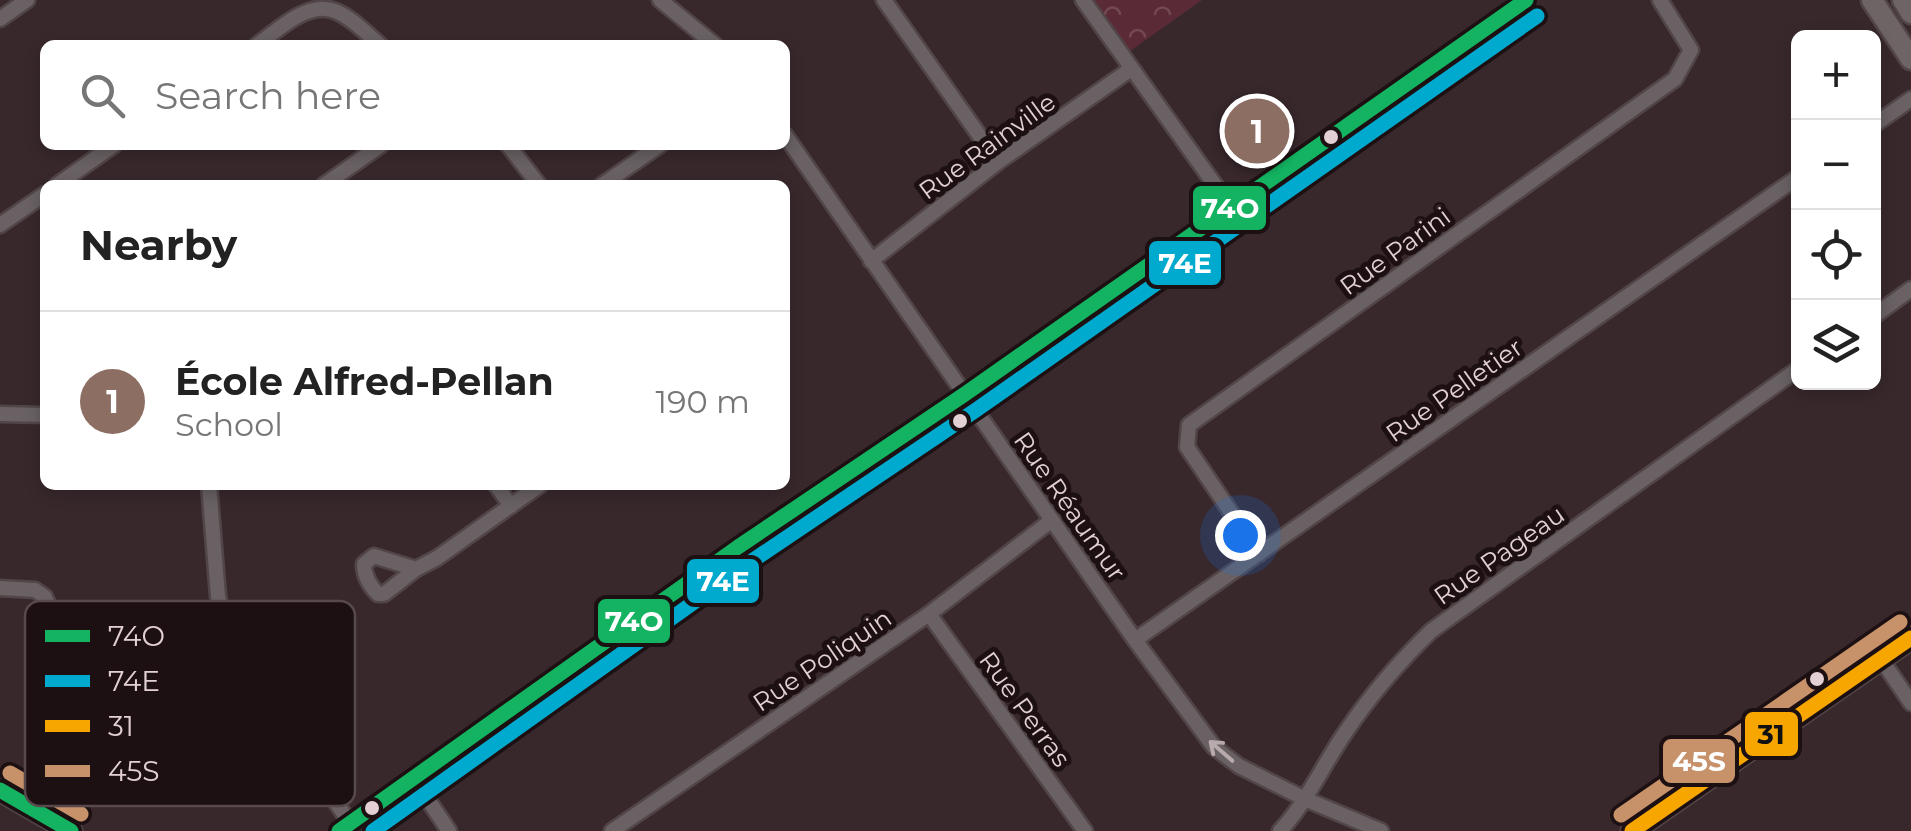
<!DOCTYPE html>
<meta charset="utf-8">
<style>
body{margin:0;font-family:Montserrat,sans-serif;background:#f6f6f6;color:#222}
.controls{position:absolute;right:30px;top:30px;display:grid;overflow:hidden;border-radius:15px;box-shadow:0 5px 15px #0003}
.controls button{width:90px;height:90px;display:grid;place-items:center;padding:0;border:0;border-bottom:2px solid #e0e0e0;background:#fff;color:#222;font:50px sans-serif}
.you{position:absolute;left:1240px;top:535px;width:35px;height:35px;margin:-25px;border:8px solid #fff;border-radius:50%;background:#1a73e8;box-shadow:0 0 0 15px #1a73e833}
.badge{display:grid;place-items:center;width:65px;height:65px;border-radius:50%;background:#5e5658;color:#fff;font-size:32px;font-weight:700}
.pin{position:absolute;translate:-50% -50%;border:5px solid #fff;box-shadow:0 2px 10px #0006}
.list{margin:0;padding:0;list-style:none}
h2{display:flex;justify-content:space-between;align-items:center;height:130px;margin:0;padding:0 40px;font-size:42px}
h2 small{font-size:32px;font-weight:400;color:#767676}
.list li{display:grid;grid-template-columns:65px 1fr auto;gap:30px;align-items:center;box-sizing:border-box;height:180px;padding:0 40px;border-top:2px solid #e0e0e0}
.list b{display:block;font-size:38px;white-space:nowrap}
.list p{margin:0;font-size:32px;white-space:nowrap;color:#767676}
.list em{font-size:32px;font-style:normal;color:#767676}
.icon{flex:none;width:55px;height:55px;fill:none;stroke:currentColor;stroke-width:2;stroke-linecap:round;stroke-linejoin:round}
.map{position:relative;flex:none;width:1911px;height:831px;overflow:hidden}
.search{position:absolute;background:#fff;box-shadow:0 5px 15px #0003;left:40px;top:40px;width:750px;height:110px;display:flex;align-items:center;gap:25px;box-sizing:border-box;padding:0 35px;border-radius:15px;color:#767676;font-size:38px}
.panel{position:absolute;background:#fff;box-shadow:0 5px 15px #0003;left:40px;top:180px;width:750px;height:310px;border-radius:15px}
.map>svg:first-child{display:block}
.park{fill:url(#park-crowns)}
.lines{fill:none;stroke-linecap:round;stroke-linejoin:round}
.street-casing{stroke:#524548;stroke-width:19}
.secondary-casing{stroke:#524548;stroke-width:25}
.street{stroke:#696163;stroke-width:14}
.secondary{stroke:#6e6465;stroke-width:20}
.bus-1-casing{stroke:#1c1012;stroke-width:22}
.bus-2-casing{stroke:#1c1012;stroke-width:22}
.bus-3-casing{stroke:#1c1012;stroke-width:22}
.bus-4-casing{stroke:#1c1012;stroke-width:22}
.bus-1{stroke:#13b361;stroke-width:15}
.bus-2{stroke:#00a9ce;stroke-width:15}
.bus-3{stroke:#f7a600;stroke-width:15}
.bus-4{stroke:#c7916a;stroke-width:15}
.oneway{stroke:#b8a9ac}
.bus-dot{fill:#e3d0d4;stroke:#1c1012;stroke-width:4}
.labels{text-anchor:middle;stroke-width:10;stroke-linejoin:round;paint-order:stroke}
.street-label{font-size:25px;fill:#e3d0d4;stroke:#1c1012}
.key{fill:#1c1012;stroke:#584a4c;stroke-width:2.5}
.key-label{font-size:28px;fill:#e3d0d4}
.line-badge{stroke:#1c1012;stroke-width:4}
.badge-label{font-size:28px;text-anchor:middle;font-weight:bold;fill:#fff}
.pale-badge-label{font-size:28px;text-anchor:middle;font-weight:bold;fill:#111}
</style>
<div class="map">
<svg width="1911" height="831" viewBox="0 0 1911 831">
<defs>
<pattern id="park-crowns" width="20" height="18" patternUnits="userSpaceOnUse" patternTransform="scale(2.5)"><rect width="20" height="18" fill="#5b2a37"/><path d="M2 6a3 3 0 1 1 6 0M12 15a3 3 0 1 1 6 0" fill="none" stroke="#724853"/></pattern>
</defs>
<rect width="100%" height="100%" fill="#38282c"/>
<path class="park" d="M1085,0H1202L1123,56Z"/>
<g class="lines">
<g class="street-casing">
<path id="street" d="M660,0L715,45
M884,0L998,162
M1083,0L1230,206
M0,19L27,0
M257,45C278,30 308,0 335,11C351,17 367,34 380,45
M1874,125L1911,99
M785,135L1135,640L1214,747L1239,766L1305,799L1381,831
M508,145L539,185
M57,185L114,145
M324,185L381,145
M602,185L660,145
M0,225L45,194
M871,261L998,162L1131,69
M1874,316L1911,289
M0,414L45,415
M209,485L218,596L228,643L350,823
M496,485L511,506
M1259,554L1187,447L1189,425L1675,79L1691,50L1660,0
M416,569L374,556L364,564C364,575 369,585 378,594H384L416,569L437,558L540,485
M0,588L35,590L45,597L97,727L89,754L47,817
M929,614L1085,831
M1135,640L1798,177
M1881,659L1911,703
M414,779L449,831
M339,831L738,547L965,394L1526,0
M612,831L929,614L1052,520
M1280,831C1307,802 1323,765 1345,733C1371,694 1398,663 1431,631L1798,369"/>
</g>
<g class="secondary-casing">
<path id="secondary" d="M1872,0L1911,59
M1903,0L1911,13
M0,790L71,831
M1632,831L1911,638"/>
</g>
<use href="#street" class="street"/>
<use href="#secondary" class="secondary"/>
<g class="bus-1-casing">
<path id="bus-1" d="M0,790L71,831
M339,831L738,547L965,394L1526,0"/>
</g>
<g class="bus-2-casing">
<path id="bus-2" d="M373,831L749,563L976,410L1537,16"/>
</g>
<g class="bus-3-casing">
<path id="bus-3" d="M1632,831L1911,638"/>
</g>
<g class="bus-4-casing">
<path id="bus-4" d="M10,773L81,814
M1621,815L1900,622"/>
</g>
<use href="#bus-1" class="bus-1"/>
<use href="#bus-2" class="bus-2"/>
<use href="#bus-3" class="bus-3"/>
<use href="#bus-4" class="bus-4"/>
</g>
<defs><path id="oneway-shaft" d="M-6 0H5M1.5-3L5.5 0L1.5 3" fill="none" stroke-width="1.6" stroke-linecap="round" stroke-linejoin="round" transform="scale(2.5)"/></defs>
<use class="oneway" href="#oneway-shaft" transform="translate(1221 751) rotate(-139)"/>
<g class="bus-dot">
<circle cx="1331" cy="137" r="9"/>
<circle cx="960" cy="421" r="9"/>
<circle cx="1817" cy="679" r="9"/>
<circle cx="372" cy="808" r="9"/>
</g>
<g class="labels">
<g class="street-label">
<text transform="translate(987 146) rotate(-36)" y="9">Rue Rainville</text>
<text transform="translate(1395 251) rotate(-36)" y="9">Rue Parini</text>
<text transform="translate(1454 390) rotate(-35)" y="9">Rue Pelletier</text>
<text transform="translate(1070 506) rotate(55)" y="9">Rue Réaumur</text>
<text transform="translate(1499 555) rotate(-35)" y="9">Rue Pageau</text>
<text transform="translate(822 660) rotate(-34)" y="9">Rue Poliquin</text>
<text transform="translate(1025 709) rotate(54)" y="9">Rue Perras</text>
</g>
</g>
<rect x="25" y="601" width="330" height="205" rx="15" class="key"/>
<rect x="45" y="630" width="45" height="12" fill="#13b361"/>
<rect x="45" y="675" width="45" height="12" fill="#00a9ce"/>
<rect x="45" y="720" width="45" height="12" fill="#f7a600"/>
<rect x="45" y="765" width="45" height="12" fill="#c7916a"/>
<g class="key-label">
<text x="108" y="646">74O</text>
<text x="108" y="691">74E</text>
<text x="108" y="736">31</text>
<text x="108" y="781">45S</text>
</g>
<g class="line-badge">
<rect x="1191" y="184" width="77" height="48" rx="10" fill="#13b361"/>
<rect x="1147" y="239" width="76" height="48" rx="10" fill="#00a9ce"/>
<rect x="685" y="557" width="76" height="48" rx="10" fill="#00a9ce"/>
<rect x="596" y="597" width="76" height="48" rx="10" fill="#13b361"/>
<rect x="1743" y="710" width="57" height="48" rx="10" fill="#f7a600"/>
<rect x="1661" y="737" width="76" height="48" rx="10" fill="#c7916a"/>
</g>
<g class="badge-label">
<text x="1230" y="218">74O</text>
<text x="1185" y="273">74E</text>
<text x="723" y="591">74E</text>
<text x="634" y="631">74O</text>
<text x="1699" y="771">45S</text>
</g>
<g class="pale-badge-label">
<text x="1771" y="744">31</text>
</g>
</svg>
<div class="controls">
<button>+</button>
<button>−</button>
<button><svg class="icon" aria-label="locate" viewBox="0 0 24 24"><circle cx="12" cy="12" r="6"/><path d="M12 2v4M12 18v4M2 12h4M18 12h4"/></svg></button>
<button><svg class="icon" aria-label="layers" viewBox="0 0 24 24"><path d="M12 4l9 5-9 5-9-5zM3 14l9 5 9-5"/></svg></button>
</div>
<div class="you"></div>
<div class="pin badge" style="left:1257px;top:131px;background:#8d6e63">1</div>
<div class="search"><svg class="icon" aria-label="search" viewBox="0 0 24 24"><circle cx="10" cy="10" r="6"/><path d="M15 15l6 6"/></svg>Search here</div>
<section class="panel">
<h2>Nearby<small></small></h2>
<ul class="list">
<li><span class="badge" style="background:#8d6e63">1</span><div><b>École Alfred-Pellan</b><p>School</p></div><em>190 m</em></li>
</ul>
</section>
</div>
